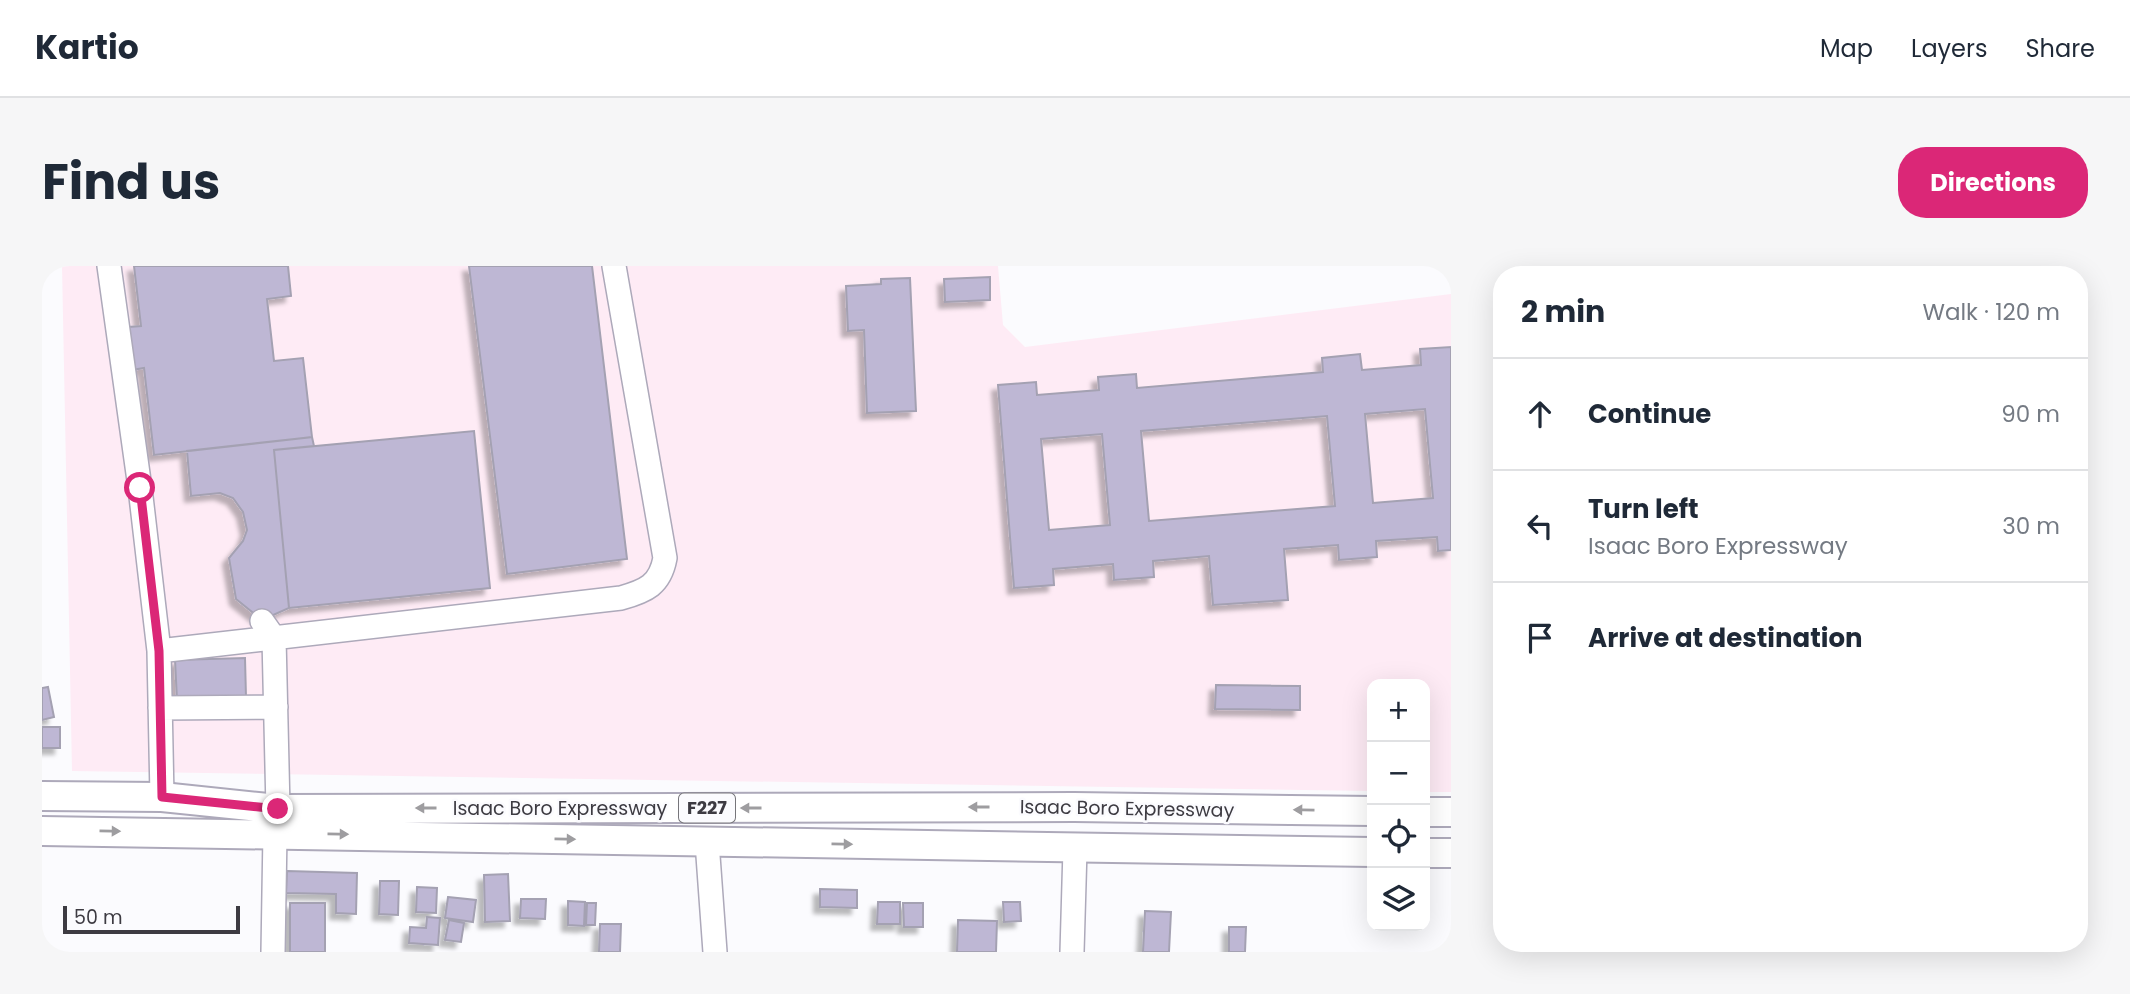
<!DOCTYPE html>
<meta charset="utf-8">
<style>
body{margin:0;font-family:Poppins,sans-serif;background:#f6f6f7;color:#1f2937}
.controls{position:absolute;right:21px;bottom:21px;display:grid;overflow:hidden;border-radius:14px;box-shadow:0 7px 28px #0002}
.controls button{width:63px;height:63px;display:grid;place-items:center;padding:0;border:0;border-bottom:2px solid #e0e1e3;background:#fff;color:#1f2937;font:35px sans-serif}
.scale{position:absolute;left:21px;bottom:18px;width:177px;box-sizing:border-box;padding-left:7px;border:4px solid #3d3b42;border-top:0;font-size:19px;line-height:24px;white-space:nowrap;color:#3d3b42;-webkit-text-stroke:5px #fbfbfe;paint-order:stroke}
.stop{position:absolute;width:21px;height:21px;margin:-16px;border:5px solid #db2777;border-radius:50%;background:#fff}
.stop.end{background:#db2777;border-color:#fff;box-shadow:0 2px 7px #0008}
.list{margin:0;padding:0;list-style:none}
h2{display:flex;justify-content:space-between;align-items:center;height:91px;margin:0;padding:0 28px;font-size:30px}
h2 small{font-size:23px;font-weight:400;color:#747a83}
.list li{display:grid;grid-template-columns:46px 1fr auto;gap:21px;align-items:center;box-sizing:border-box;height:112px;padding:0 28px;border-top:2px solid #e0e1e3}
.list b{display:block;font-size:26px;white-space:nowrap}
.list p{margin:0;font-size:23px;white-space:nowrap;color:#747a83}
.list em{font-size:23px;font-style:normal;color:#747a83}
.icon{flex:none;width:38px;height:38px;fill:none;stroke:currentColor;stroke-width:2;stroke-linecap:round;stroke-linejoin:round}
.map{position:relative;flex:none;width:1409px;height:686px;overflow:hidden;border-radius:28px}
header{display:flex;align-items:center;gap:42px;box-sizing:border-box;height:98px;padding:0 35px;background:#fff;border-bottom:2px solid #e0e1e3}
header strong{font-size:33px}
nav{display:flex;gap:38px;margin-inline-start:auto;font-size:24px}
.intro{display:flex;align-items:center;justify-content:space-between;box-sizing:border-box;height:168px;padding:0 42px}
h1{margin:0;font-size:49px}
.button{padding:18px 32px;border-radius:28px;background:#db2777;color:#fff;font-size:24px;font-weight:700}
main{display:flex;gap:42px;padding:0 42px}
aside{flex:1;background:#fff;border-radius:28px;box-shadow:0 7px 28px #0002}
.map>svg:first-child{display:block}
.commercial{fill:#feebf5}
.building{fill:#beb7d4;stroke:#a4a1b2;stroke-width:2;fill-rule:evenodd;filter:url(#shadow)}
.lines{fill:none;stroke-linecap:round;stroke-linejoin:round}
.minor-casing{stroke:#ada9ba;stroke-width:26}
.major-casing{stroke:#ada9ba;stroke-width:32}
.minor{stroke:#fff;stroke-width:23}
.major{stroke:#fff;stroke-width:28}
.oneway{fill:#9e9da0}
.route{stroke:#db2777;stroke-width:9}
.labels{text-anchor:middle;stroke-width:5;stroke-linejoin:round;paint-order:stroke}
.shield{fill:#fbfbfe;stroke:#76757a;stroke-width:2}
.shield-label{font-size:18px;font-weight:bold;fill:#3d3b42}
.street-label{font-size:19px;fill:#3d3b42;stroke:#fbfbfe}
</style>
<header>
<strong>Kartio</strong>
<nav><a>Map</a><a>Layers</a><a>Share</a></nav>
</header>
<div class="intro"><h1>Find us</h1><a class="button">Directions</a></div>
<main>
<div class="map">
<svg width="1409" height="686" viewBox="0 0 1409 686">
<defs>
<filter id="shadow"><feDropShadow dx="-6" dy="6" stdDeviation="2" flood-color="#0004"/></filter>
</defs>
<rect width="100%" height="100%" fill="#fbfbfe"/>
<path class="commercial" d="M20,0H956L961,59L983,81L1409,28V526H1383V418H1330V525L30,505Z"/>
<path class="building" d="M92,0H246L249,30L225,33L232,95L261,92L270,171L112,189L102,102L90,104L86,61L99,60Z
M427,0H550L585,293L465,308Z
M948,11V34L903,36L902,13Z
M868,12L874,145L825,147L822,64L806,65L804,20L839,18V13Z
M1409,81V284L1396,285L1395,271L1334,275L1335,291L1297,294L1296,279L1242,283L1246,334L1171,339L1167,290L1111,295L1112,311L1072,314L1071,298L1011,303L1012,319L972,322L956,119L994,116L995,129L1057,124L1056,111L1094,108L1095,122L1281,106L1280,92L1318,88L1320,104L1379,99L1378,83ZM1383,143L1391,232L1331,237L1323,148ZM1285,150L1293,240L1107,255L1099,165ZM1060,168L1068,259L1007,264L999,173Z
M432,165L448,322L247,342L232,184Z
M270,171L272,180L232,184L247,342L220,354L194,333L187,292L201,275L205,264L201,246L191,232L178,227L149,230L145,185Z
M203,392L204,431L135,434L133,394Z
M1174,419L1258,420V444L1173,443Z
M6,421L12,451L0,454V422Z
M0,461H18V482H0Z
M245,605L315,607L314,648L294,647V628L244,627Z
M466,608L468,655L443,656L442,609Z
M338,615H357L356,649L337,648Z
M375,621L395,622L394,647L374,646Z
M778,623L815,624V642L778,641Z
M406,631L434,634L431,656L403,652Z
M479,633H504L503,653L478,652Z
M526,635L543,636L542,660L526,659Z
M836,636H858V658H835Z
M961,636H978L979,655L962,656Z
M248,637H283V686H248Z
M545,637H554L553,659H544Z
M861,637H881V661H862Z
M1103,645L1129,646L1127,686H1101Z
M385,651L398,652L396,679L367,677L368,661L384,662Z
M407,654L422,657L419,676L403,674Z
M916,654L955,655L954,686H915Z
M558,658H579L578,686H557Z
M1187,661H1204L1203,686H1187Z"/>
<g class="lines">
<g class="minor-casing">
<path id="minor" d="M67,0L98,222L117,385L120,531
M220,355L232,372L236,543
M117,385L579,332C604,325 618,319 623,292L572,0
M118,442L234,441
M665,576L673,686
M231,686L233,567
M1030,686L1033,583"/>
</g>
<g class="major-casing">
<path id="major" d="M0,530L120,531L236,543L1032,541L1330,545
M1383,546H1409
M0,565L1330,586
M1383,587H1409"/>
</g>
<use href="#minor" class="minor"/>
<use href="#major" class="major"/>
</g>
<defs><path id="oneway-solid" d="M-6-.8H1V-3.2L6.5 0L1 3.2V.8H-6Z" transform="scale(1.75)"/></defs>
<g class="oneway">
<use href="#oneway-solid" transform="translate(937 541) rotate(180)"/>
<use href="#oneway-solid" transform="translate(384 542) rotate(180)"/>
<use href="#oneway-solid" transform="translate(709 542) rotate(180)"/>
<use href="#oneway-solid" transform="translate(1262 544) rotate(-179)"/>
<use href="#oneway-solid" transform="translate(68 565) rotate(1)"/>
<use href="#oneway-solid" transform="translate(296 568) rotate(1)"/>
<use href="#oneway-solid" transform="translate(523 573) rotate(1)"/>
<use href="#oneway-solid" transform="translate(800 578) rotate(1)"/>
</g>
<g class="lines">
<path class="route" d="M98,222L117,385L120,531L236,543"/>
</g>
<g class="labels">
<rect class="shield" x="637" y="527.5" width="56" height="29" rx="5"/>
<g class="shield-label">
<text x="665" y="548">F227</text>
</g>
<g class="street-label">
<text x="518" y="549">Isaac Boro Expressway</text>
<text transform="translate(1085 542) rotate(1)" y="7">Isaac Boro Expressway</text>
</g>
</g>
</svg>
<div class="controls">
<button>+</button>
<button>−</button>
<button><svg class="icon" aria-label="locate" viewBox="0 0 24 24"><circle cx="12" cy="12" r="6"/><path d="M12 2v4M12 18v4M2 12h4M18 12h4"/></svg></button>
<button><svg class="icon" aria-label="layers" viewBox="0 0 24 24"><path d="M12 4l9 5-9 5-9-5zM3 14l9 5 9-5"/></svg></button>
</div>
<div class="scale">50 m</div>
<div class="stop" style="left:98px;top:222px"></div>
<div class="stop end" style="left:236px;top:543px"></div>
</div>
<aside>
<h2>2 min<small>Walk · 120 m</small></h2>
<ul class="list">
<li><svg class="icon" aria-label="ahead" viewBox="0 0 24 24"><path d="M12 20V5M6 11l6-6 6 6"/></svg><div><b>Continue</b></div><em>90 m</em></li>
<li><svg class="icon" aria-label="left" viewBox="0 0 24 24"><path d="M17 20v-9H6M10 6l-5 5 5 5"/></svg><div><b>Turn left</b><p>Isaac Boro Expressway</p></div><em>30 m</em></li>
<li><svg class="icon" aria-label="arrive" viewBox="0 0 24 24"><path d="M6 21V4h12l-3 4 3 4H6"/></svg><div><b>Arrive at destination</b></div></li>
</ul>
</aside>
</main>
